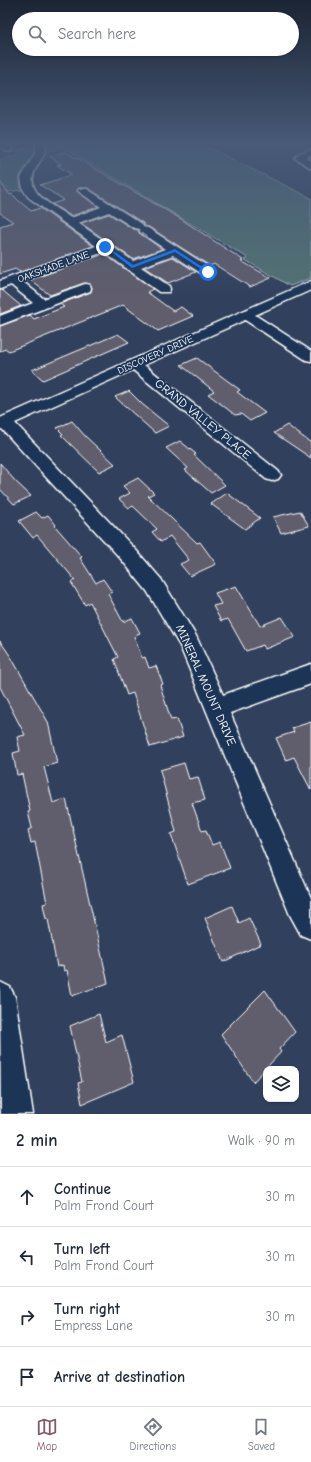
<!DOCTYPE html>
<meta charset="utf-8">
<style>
body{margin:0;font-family:"Comic Neue",sans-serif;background:#f6f6f7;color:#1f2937}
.controls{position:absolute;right:12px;bottom:12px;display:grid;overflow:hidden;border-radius:8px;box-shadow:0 1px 3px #0004}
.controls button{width:36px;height:36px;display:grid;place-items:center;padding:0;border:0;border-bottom:1px solid #e0e1e3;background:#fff;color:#1f2937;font:20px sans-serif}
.stop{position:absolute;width:12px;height:12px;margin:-9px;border:3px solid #1a73e8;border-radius:50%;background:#fff}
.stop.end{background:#1a73e8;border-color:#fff;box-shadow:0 1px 4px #0008}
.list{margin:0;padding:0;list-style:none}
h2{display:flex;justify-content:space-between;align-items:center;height:52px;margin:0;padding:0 16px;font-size:17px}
h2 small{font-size:13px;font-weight:400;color:#747a83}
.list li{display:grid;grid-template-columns:26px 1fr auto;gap:12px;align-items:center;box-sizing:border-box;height:60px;padding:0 16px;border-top:1px solid #e0e1e3}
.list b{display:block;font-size:15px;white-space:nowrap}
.list p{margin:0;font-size:13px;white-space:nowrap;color:#747a83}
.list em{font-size:13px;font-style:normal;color:#747a83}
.icon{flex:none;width:22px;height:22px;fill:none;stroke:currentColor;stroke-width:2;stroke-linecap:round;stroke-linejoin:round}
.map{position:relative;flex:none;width:311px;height:1114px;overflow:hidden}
.search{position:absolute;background:#fff;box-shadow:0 1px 3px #0004;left:12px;right:12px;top:12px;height:44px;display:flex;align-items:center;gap:10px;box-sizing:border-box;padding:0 14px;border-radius:22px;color:#747a83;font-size:15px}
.sheet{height:292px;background:#fff}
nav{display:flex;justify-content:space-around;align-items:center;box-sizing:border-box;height:56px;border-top:1px solid #e0e1e3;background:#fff;font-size:11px;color:#747a83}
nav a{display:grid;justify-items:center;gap:2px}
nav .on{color:#845c67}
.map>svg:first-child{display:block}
.green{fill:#527373;stroke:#a8b9b9}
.building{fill:#605d6c;stroke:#fff}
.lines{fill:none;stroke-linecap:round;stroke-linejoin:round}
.minor-casing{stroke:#fff;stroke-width:3}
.minor{fill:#1d3557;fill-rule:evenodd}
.route{fill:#1a73e8}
.labels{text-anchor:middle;stroke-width:3.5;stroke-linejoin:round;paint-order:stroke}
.far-street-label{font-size:10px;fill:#fff;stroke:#1d3557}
.street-label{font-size:12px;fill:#fff;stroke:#1d3557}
</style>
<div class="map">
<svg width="311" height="1114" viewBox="0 0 311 1114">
<rect width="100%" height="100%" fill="#31415d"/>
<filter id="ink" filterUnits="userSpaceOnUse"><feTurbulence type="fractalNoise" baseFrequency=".025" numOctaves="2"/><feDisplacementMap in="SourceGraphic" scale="8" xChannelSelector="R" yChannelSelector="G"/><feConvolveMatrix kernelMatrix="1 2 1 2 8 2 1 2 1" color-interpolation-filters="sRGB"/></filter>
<g filter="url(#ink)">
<path class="green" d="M27,143H33L36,148C33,166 13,168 22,190L0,193V160L20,154L16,151L29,147Z
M44,143H199L311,198V278L290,286L245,260L248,258L63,147L46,152Z"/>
<path class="building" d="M65,152L79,159L181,219L243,260L241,261L271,278L250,287L214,264L210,266L149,227L144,226L143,223L88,188H79L77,191L98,207L71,216L52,204L64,200L40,185L72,175L57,165L61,164L49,156Z
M0,182L10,195L12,194L19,201L31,211L40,208L93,246L20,272L15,269L0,274V226L13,222L0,213Z
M109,214L133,229L138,230L139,233L162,249L133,259L81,223Z
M104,254L153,289L147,292L173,311L181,307L193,316L158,331L123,305L9,351L6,349L0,351V326L30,315L34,319L64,307L60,304L91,292L92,288L90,284L84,283L50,295L30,280Z
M173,257L196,272L168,283L144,267Z
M0,290H2L21,306L0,314Z
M118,334L129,342L43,380L32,370Z
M197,358L240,390L237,392L265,413L250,421L241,414L235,415L208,394L214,391L181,365Z
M129,391L142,404L169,426L155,433L115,397Z
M72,421L85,436L115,464L99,472L61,435L63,434L57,428Z
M287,425L311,443V458L274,433Z
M180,441L196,454L194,455L225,485L211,493L185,470L188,468L166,448Z
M0,463L15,481L31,496L14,504L0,489Z
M138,478L154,493L148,496L197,543L200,542L216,564L190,576L180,564L189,560L170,536L161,542L152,532L157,529L133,506L129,508L119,499L130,493L123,486Z
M227,493L260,518L245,529L211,504Z
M300,511L309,526L281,533L273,517Z
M36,512L42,518L48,515L56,525L55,526L82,557L80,558L96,583L103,579L112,592L108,594L123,622L132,618L140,633L134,636L142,658L145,657L149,668L156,666L163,684L160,685L171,720L177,719L183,737L150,747L133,693L127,695L114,659L118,657L90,602L85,605L71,582L75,580L37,535L33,538L19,521Z
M236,586L260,626L282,617L295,637L265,649L263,645L246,651L228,619L221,621L213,606L221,604L215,593Z
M0,641L11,657L48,722L57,763L44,767L53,803L66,799L108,983L72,996L67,970L64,971L63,965L57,967L48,919H46L43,904L47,903L35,842L31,843L28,830L32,828L28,812L30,811L22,774L17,775L13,753L20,751L17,737L25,735L0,687Z
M311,722V790L294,757L286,760L276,738L294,732L292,728Z
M184,763L189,779L198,777L205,800L192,803L202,831L206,830L212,845L220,842L230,868L188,884L171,834L176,832L160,770Z
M232,906L239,923L249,918L261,944L223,962L205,918Z
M265,990L295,1032L279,1049L281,1052L253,1082L221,1034Z
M99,1014L106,1042L122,1035L134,1082L82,1104L78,1083L82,1082L70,1026Z"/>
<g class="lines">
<g class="minor-casing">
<path id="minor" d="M0,143H6L14,149L9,152L0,147Z
M36,143H44C46,152 44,155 39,163C19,192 50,203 71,218L101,207L78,191L79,189H87L142,224L143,227L148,228L212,269L214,272L212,275H204L173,255L141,267L169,286L170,289L169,292H159L104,252L22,281L44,299L85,284L90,285L91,288L90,291L0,325V316L33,303L11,285L0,289V281L96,246L28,197L23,189L21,178L36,152ZM109,212L134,228L139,229L140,232L165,249L133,261L78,223Z
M311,149V155L306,158L311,161V168L295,158L300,153Z
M311,281V290L255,315L311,351V361L306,360L245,320L144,365L278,471L281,475L278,479L272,481L266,479L133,370L15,423L135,549L161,579L196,636L223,695L311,664V684L230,713L311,898V939L301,935L290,915L180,646L147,591L121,559L2,429H0V418Z
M0,982L10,987L15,997L33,1114H1Z"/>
</g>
<use href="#minor" class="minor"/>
</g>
</g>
<linearGradient id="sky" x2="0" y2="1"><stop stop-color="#1b2433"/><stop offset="0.48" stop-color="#485a78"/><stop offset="1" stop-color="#485a78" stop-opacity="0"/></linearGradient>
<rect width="311" height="299" fill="url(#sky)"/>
<path class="route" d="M104,246H107L133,265L175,249L210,272L207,273L175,252L132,268Z"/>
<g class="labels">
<g class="far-street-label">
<text transform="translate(53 266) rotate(-20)" y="4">OAKSHADE LANE</text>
<text transform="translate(155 354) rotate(-24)" y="4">DISCOVERY DRIVE</text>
</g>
<g class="street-label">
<text transform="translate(203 419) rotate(39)" y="4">GRAND VALLEY PLACE</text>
<text transform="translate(206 685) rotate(66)" y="4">MINERAL MOUNT DRIVE</text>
</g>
</g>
</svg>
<div class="controls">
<button><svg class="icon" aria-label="layers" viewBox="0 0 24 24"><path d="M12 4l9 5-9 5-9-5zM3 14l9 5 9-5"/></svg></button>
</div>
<div class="stop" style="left:208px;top:272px"></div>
<div class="stop end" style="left:105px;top:247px"></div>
<div class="search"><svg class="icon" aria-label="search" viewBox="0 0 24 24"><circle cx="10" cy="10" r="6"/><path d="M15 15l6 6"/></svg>Search here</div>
</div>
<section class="sheet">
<h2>2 min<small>Walk · 90 m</small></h2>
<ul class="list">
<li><svg class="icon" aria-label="ahead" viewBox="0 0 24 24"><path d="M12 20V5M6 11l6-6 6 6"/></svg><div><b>Continue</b><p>Palm Frond Court</p></div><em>30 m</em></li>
<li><svg class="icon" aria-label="left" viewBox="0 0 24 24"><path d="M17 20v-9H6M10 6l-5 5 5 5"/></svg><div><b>Turn left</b><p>Palm Frond Court</p></div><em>30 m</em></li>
<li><svg class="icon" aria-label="right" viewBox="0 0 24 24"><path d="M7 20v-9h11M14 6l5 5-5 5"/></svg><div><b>Turn right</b><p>Empress Lane</p></div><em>30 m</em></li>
<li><svg class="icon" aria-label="arrive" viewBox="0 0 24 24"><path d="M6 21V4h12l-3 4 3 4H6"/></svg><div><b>Arrive at destination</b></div></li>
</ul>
</section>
<nav>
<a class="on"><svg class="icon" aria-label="map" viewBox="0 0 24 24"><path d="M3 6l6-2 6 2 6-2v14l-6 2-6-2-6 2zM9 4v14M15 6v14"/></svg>Map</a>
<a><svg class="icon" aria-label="directions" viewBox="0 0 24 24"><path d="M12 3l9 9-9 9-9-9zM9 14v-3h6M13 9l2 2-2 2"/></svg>Directions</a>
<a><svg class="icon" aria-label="saved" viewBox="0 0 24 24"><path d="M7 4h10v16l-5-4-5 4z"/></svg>Saved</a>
</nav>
